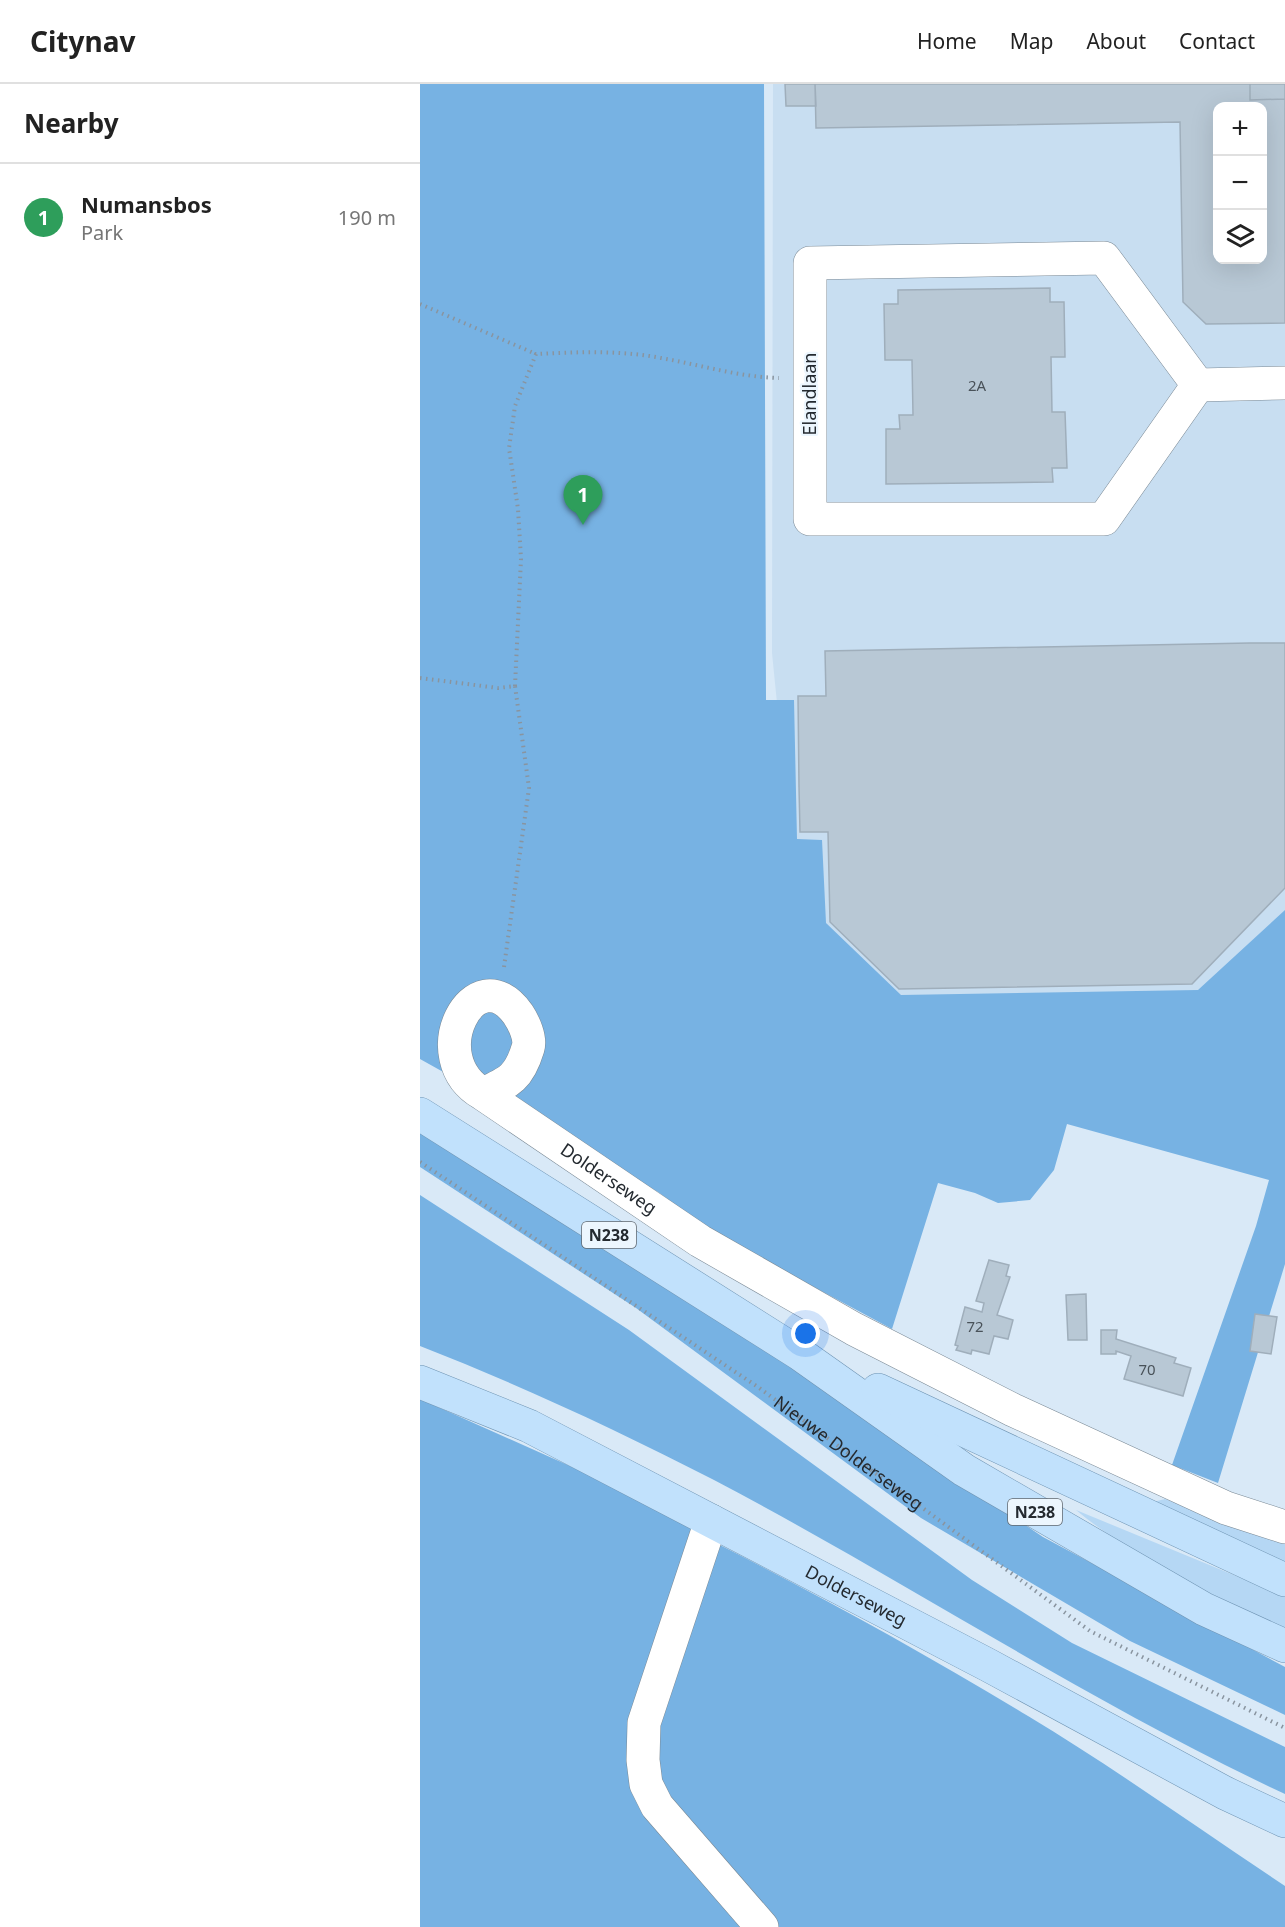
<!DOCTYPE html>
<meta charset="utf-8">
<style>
body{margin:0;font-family:"Noto Sans",sans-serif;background:#f2f2f2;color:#222}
.controls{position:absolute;right:18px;top:18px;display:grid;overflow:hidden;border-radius:12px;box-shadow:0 6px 24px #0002}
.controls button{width:54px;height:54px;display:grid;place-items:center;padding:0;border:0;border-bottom:2px solid #e0e0e0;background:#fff;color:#222;font:30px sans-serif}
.you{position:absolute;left:386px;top:1250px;width:21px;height:21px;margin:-15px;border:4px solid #fff;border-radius:50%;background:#1a73e8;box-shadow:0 0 0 9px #1a73e833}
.badge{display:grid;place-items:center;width:39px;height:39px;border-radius:50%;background:#ea580c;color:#fff;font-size:20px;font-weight:700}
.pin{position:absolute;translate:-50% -50px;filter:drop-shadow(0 2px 3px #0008)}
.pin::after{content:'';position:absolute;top:32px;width:21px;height:18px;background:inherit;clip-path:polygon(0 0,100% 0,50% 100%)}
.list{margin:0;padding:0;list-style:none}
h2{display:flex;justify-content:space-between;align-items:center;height:78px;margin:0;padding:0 24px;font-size:26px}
h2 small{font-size:20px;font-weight:400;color:#767676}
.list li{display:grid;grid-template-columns:39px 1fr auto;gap:18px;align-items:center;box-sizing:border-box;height:108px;padding:0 24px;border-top:2px solid #e0e0e0}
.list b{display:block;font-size:22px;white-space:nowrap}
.list p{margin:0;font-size:20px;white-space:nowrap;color:#767676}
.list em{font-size:20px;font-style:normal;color:#767676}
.icon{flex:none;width:33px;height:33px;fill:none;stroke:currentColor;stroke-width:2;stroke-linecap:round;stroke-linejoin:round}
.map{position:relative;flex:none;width:865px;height:1843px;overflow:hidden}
header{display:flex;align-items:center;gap:36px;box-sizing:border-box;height:84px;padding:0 30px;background:#fff;border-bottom:2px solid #e0e0e0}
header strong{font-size:28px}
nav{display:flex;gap:33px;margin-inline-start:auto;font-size:21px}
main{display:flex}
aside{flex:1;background:#fff}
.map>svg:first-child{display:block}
.built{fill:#c8def1;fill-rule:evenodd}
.green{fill:#b5d7f4}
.forest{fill:#77b2e3}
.building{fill:#b8c8d5;stroke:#9faebb;stroke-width:1.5;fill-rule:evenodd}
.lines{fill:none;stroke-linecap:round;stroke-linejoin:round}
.minor-casing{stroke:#7a8995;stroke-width:34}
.major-casing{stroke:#6f94b3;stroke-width:34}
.path{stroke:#89949f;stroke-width:4;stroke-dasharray:1.5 4.5;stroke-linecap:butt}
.minor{stroke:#fff;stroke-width:33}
.major{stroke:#c1e1fc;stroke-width:33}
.labels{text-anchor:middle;stroke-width:4.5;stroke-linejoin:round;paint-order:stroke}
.number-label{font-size:15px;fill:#495259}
.shield{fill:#ecf6fe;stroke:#60676e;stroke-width:1.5}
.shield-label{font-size:16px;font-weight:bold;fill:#242a30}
.street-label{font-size:18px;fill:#242a30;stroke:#ecf6fe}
</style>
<header>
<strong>Citynav</strong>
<nav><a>Home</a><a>Map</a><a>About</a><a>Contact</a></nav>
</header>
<main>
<aside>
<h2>Nearby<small></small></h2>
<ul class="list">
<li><span class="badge" style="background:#2e9e5b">1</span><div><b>Numansbos</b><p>Park</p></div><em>190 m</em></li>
</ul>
</aside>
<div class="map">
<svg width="865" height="1843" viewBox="0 0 865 1843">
<rect width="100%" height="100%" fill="#d9e9f7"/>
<path class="built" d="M353,0H865V906L479,918L379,839L352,569ZM798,22H842V176H798Z"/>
<path class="green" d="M745,1415L865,1459V1478L729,1419Z
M656,1426L865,1512V1545C791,1510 719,1478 656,1426Z"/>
<path class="forest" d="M0,0H344L346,616H374L377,755L402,756L406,839L481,911L778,906L865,826V1180L798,1399L752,1381L836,1142L849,1096L647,1040L634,1086L610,1116L578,1119L555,1109L518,1099L472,1245L297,1151L238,1108L0,975Z
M0,1041L241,1196L623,1453L865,1583V1631L710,1557L501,1434L216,1224L0,1083Z
M0,1111L209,1246L552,1496L652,1559L865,1663V1710C668,1618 486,1497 294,1396C199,1347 100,1301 0,1262Z
M0,1315L275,1438L210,1658L323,1843H0Z
M294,1458C400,1512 506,1570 608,1632C696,1685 779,1745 865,1802V1843H357L247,1716L237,1687L240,1628Z"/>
<path class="building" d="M365,0H395L396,22H366Z
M395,0H830V16L865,15V239L786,240L763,218L760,38L396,44ZM798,22H842V176H798Z
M830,0H865V15L830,16Z
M630,204V218H644L645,273H631L632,328H645L647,384H632L633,398L466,400V345H480L479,331H493L492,276H465L464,220H478V206Z
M830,559H865V804L772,900L479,905L410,838L408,748H380L379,703L378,612H406L405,567Z
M569,1176L589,1181L586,1192L590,1193L577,1231L593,1236L588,1255L574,1252L569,1270L552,1266L551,1270L536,1266L538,1262L535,1261L545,1223L562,1228L564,1219L556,1217Z
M666,1210L667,1256H648L646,1211Z
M835,1230L857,1233L851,1270L830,1267Z
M681,1246H697L696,1255L756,1274L754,1279L771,1284L763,1312L704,1295L711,1272L696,1267V1270H681Z"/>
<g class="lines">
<g class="minor-casing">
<g id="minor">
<path d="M684,174L778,301L684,435H390V179Z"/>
<path d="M778,301L865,299"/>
<path id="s2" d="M63,1010C89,998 99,994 108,964C111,954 104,939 98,930C55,870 0,974 63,1010L280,1157L434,1245L593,1326L806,1424L865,1443"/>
<path d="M291,1437L224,1639L223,1676L226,1700L237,1722L342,1843"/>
</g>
</g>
<g class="major-casing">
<g id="major">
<path d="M0,1030L380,1270L544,1386L784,1525L865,1562"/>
<path id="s3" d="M0,1298L109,1342L568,1581L805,1709L865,1737"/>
<path d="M458,1306L865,1496"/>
</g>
</g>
<g class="path">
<path d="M0,220L116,270"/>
<path d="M0,594L78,604L95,602L109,704L84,883"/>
<path d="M95,602L101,475L98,425L89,364L95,322L116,270C157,268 200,266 241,274C281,281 319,293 359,294"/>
<path id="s1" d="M0,1078L338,1303L670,1547L865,1644"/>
</g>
<use href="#minor" class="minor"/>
<use href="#major" class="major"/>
</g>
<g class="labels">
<g class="number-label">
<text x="557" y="307">2A</text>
<text x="555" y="1248">72</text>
<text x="727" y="1291">70</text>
</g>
<g class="shield">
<rect x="162" y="1138" width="54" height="26" rx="4.5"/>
<rect x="588" y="1415" width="54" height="26" rx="4.5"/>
</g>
<g class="shield-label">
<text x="189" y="1157">N238</text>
<text x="615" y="1434">N238</text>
</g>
<g class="street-label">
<text transform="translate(390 310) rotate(-90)" y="6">Elandlaan</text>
<text dy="6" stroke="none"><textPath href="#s2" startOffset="416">Dolderseweg</textPath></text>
<text dy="6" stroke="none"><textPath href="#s1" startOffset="518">Nieuwe Dolderseweg</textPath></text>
<text dy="6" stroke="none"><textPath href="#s3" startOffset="486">Dolderseweg</textPath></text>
</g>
</g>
</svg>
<div class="controls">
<button>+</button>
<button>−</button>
<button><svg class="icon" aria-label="layers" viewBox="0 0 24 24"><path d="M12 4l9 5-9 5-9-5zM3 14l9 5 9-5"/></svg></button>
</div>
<div class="you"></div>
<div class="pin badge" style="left:163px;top:441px;background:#2e9e5b">1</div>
</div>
</main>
